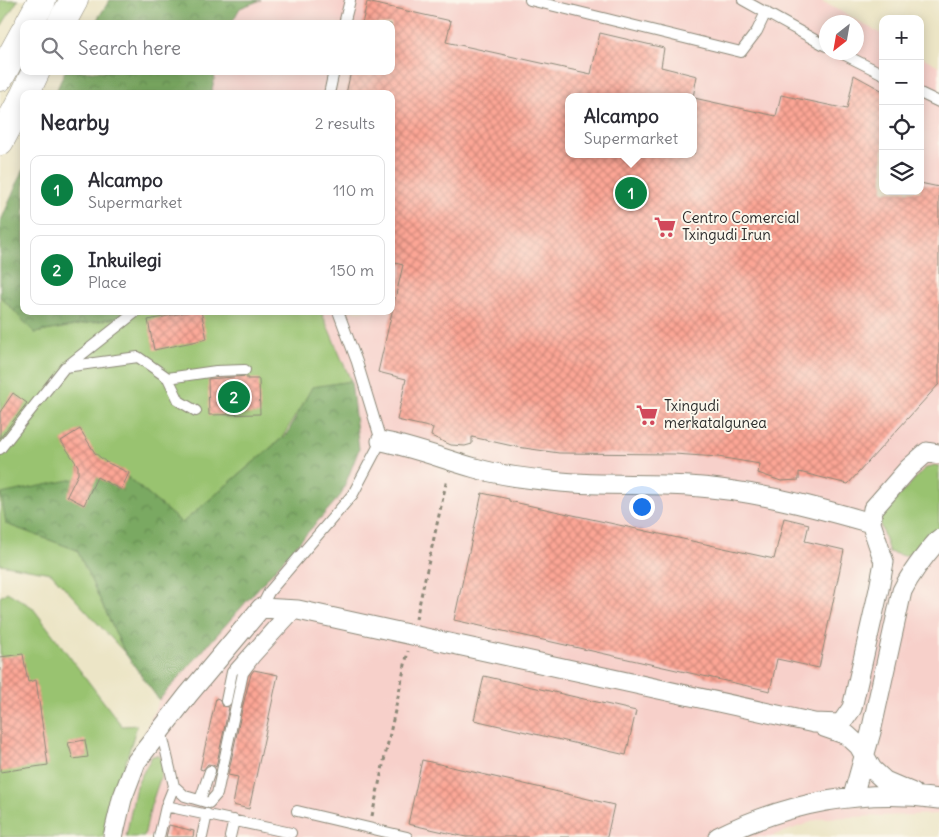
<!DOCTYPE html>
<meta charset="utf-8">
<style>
body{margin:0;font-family:Delius,sans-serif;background:#f7f7f7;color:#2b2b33}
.controls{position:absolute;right:15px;top:15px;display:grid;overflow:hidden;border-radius:10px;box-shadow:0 2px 12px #0003}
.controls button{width:45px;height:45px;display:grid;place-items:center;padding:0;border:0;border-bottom:1px solid #e1e1e2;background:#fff;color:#2b2b33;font:25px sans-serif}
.compass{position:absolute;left:819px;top:15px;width:45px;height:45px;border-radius:50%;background:#fff;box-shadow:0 2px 12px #0003;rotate:211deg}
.you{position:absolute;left:641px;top:506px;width:18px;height:18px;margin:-12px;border:4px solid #fff;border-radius:50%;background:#1a73e8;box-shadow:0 0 0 8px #1a73e833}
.badge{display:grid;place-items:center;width:32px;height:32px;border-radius:50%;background:#0b8043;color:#fff;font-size:16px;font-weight:700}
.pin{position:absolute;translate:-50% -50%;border:2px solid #fff;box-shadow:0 1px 5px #0006}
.popup{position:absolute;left:565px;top:93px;width:132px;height:65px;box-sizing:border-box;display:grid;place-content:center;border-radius:10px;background:#fff;filter:drop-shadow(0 1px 4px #0005);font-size:16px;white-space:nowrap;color:#7c7c81}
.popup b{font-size:19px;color:#2b2b33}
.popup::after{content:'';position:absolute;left:50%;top:100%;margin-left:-10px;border:10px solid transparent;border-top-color:#fff}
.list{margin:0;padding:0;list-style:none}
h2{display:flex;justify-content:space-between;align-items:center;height:65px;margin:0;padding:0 20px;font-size:21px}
h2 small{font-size:16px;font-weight:400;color:#7c7c81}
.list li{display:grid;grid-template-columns:32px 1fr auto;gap:15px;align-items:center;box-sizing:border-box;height:70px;margin:0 10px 10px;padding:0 10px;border:1px solid #e1e1e2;border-radius:10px}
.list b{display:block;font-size:19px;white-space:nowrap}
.list p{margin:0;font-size:16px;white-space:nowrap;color:#7c7c81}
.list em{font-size:16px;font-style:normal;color:#7c7c81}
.icon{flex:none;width:28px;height:28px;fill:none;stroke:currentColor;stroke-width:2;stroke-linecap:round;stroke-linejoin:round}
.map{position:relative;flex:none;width:939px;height:837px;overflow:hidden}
.search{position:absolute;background:#fff;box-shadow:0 2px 12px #0003;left:20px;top:20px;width:375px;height:55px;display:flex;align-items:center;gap:12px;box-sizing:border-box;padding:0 18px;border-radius:10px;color:#7c7c81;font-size:19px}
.panel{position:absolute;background:#fff;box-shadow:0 2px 12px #0003;left:20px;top:90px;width:375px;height:225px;border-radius:10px}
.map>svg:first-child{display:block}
.built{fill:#f7d0ca;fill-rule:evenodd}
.green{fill:#99c36f;stroke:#62774d}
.forest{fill:url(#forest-crowns);stroke:#526a46}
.building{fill:url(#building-cross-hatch)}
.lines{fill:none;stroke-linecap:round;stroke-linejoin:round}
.lane-casing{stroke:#8c8878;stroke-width:12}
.street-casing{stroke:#8c8878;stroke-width:21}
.highway-casing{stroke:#8c8878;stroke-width:29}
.path{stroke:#8c8878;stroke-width:3;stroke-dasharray:4 4;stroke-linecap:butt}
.lane{stroke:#fff;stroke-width:10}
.street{stroke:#fff;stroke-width:19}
.highway{stroke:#fff;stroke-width:28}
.labels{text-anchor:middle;stroke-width:4;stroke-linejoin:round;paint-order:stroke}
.poi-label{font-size:15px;fill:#2b2b2b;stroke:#fbf7ec;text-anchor:start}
</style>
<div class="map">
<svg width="939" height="837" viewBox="0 0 939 837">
<defs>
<pattern id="forest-crowns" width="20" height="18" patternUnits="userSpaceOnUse" patternTransform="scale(1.25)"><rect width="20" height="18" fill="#7aa962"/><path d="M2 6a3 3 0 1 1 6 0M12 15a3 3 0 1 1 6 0" fill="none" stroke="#648a51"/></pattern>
<pattern id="building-cross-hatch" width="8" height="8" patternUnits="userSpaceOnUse" patternTransform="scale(1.25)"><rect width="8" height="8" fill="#fda695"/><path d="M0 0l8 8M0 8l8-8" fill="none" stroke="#cd877a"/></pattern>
</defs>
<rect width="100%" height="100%" fill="#fbf7ec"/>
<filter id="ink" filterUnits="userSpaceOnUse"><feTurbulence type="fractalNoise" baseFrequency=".02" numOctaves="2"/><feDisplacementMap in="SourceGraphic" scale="10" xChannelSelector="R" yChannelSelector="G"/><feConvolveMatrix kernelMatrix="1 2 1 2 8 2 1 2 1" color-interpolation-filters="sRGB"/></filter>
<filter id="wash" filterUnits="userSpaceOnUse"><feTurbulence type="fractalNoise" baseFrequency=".0096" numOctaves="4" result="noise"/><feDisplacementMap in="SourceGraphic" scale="20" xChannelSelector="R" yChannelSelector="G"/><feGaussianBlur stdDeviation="1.12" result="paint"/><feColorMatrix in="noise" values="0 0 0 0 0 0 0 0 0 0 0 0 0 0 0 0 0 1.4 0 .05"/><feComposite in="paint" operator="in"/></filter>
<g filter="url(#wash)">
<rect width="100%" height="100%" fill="#ece5c6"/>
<path class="built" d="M261,0H820L883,35V191H920V56L939,66V814L822,818L770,837H117L145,732L159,700L341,495L359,449L351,381L321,311H391V94H211L216,71H391V24H231L240,8ZM826,22H856V52H826ZM568,97H694V154H568Z"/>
<path class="green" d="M0,0H18L0,28Z
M0,296L35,333L120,317L124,311H321L351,381L312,388L282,438L182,523L119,470L6,524L77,550L125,653L51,573L0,564Z
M934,465L939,466V528L919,550L904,556L889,552L880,524L883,513L924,469Z
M7,592L32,607L122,726L137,725L103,837H0V597Z
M158,755L165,764L151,805L144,837H126L136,786L152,756Z"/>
<path class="forest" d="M110,0H261L240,8L231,24H94Z
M65,71H216L211,94H55Z
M24,168V311H124L120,317L35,333L0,296V223Z
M351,381L359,449L341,495L159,700L125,653L77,550L6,524L1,494L119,470L182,523L287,434L312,387Z"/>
<g id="blocks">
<path class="building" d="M367,2L451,21L446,42L591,74L600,33L664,48L661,67L697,76L693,97H568V154H694V98L776,116L781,95L847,109L854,75L883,91V191H920V183L939,187V384L848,484L799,472V480L781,481L758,473L760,464L718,457L674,454L559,453L517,447L472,437V444L465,446L451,445L431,436L433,428L397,420L406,379L378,372L403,265L391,262V94H346L351,71H391V24H362Z
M193,311H201L207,339L154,350L148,320Z
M247,376V379H259L260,414L209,415L208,379Z
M13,393L27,403L0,438V412Z
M80,429L95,453L106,462L129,473L121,490L97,477L84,505L67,496L78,474V466L61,441Z
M482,493L509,499V501L774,559L784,518L809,524L805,541L844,550L819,668L777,659L770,691L454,620Z
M23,654L28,682L36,680L48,765L0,772V657Z
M254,670L278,675L249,809L233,805L238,777L228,775L243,705L251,674Z
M484,676L636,711L626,755L474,720Z
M216,698L219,699L222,706L229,707L216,767L213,765L208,764L203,770L200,769Z
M85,740L88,757L73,759L68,743Z
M422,760L614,805L607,837H466L408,824Z
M169,825L194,831L193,837H166Z"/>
</g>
</g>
<g filter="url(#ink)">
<use href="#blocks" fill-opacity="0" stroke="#8c8878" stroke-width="1"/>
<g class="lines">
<g class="lane-casing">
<path id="lane" d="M530,0L741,52L757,31L766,12
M743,0L826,46
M344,24L350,0
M839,52L883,74
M920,93L939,102
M329,94L334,71
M66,367L137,311
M168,378L216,371L245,370
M0,449L65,367L138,357L168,378L179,401L196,411
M261,608L269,592L353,494L381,441L357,362L338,311
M226,701L232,672L287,610
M161,730L174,786L185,796L209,803L217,794L243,673L255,657L298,610
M200,800L210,771
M166,806L291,833
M297,811L407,837
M159,837L166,806L174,786
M202,837L207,814
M230,837L234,820"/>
</g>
<g class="street-casing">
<path id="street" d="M381,441C413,447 443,459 475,468C502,476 533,479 561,482C604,486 647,483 689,486C751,490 812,506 871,523
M824,727L847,735L859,746L872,769L885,781L913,793
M853,796L871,732L902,591C912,571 924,556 939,539
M113,837L122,799L136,762L188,695L261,608L298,610L814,723L841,724L852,708L879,589L884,562L871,523L873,509L909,468L927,452L939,454
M718,837C786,803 863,788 939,799"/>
</g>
<g class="highway-casing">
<path id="highway" d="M29,24L42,0
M61,24L74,0
M0,77L24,33
M25,94L36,71
M0,141L24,96"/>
</g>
<path class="path" d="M416,619L447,479
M372,816L408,651"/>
<use href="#lane" class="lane"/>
<use href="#street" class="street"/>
<use href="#highway" class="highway"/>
</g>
</g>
<defs>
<g id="supermarket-bare" transform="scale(1.725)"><path d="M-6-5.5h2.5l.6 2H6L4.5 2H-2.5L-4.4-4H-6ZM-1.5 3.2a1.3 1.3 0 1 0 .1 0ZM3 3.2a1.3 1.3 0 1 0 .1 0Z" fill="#d1495b" stroke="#fbf7ec" stroke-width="2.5" paint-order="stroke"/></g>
</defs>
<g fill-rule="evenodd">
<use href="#supermarket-bare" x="665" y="227"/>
<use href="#supermarket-bare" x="647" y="415"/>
</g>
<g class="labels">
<g class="poi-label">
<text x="682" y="223">Centro Comercial<tspan x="682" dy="17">Txingudi Irun</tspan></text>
<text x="664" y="411">Txingudi<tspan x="664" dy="17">merkatalgunea</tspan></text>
</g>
</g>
</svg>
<div class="controls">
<button>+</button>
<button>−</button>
<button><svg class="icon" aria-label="locate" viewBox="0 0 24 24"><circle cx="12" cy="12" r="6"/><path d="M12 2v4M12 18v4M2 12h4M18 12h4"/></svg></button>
<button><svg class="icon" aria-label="layers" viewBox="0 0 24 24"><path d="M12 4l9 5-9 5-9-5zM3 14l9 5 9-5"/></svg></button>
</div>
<svg class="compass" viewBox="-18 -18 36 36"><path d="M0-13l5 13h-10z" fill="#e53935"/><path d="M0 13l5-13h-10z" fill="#7c7c81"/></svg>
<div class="you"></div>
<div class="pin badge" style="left:631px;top:193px">1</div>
<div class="popup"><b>Alcampo</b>Supermarket</div>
<div class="pin badge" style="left:234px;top:397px">2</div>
<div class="search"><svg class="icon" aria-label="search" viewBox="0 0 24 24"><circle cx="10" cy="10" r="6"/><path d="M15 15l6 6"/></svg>Search here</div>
<section class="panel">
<h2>Nearby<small>2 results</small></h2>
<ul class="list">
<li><span class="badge">1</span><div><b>Alcampo</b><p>Supermarket</p></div><em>110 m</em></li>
<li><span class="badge">2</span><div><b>Inkuilegi</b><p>Place</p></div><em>150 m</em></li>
</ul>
</section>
</div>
